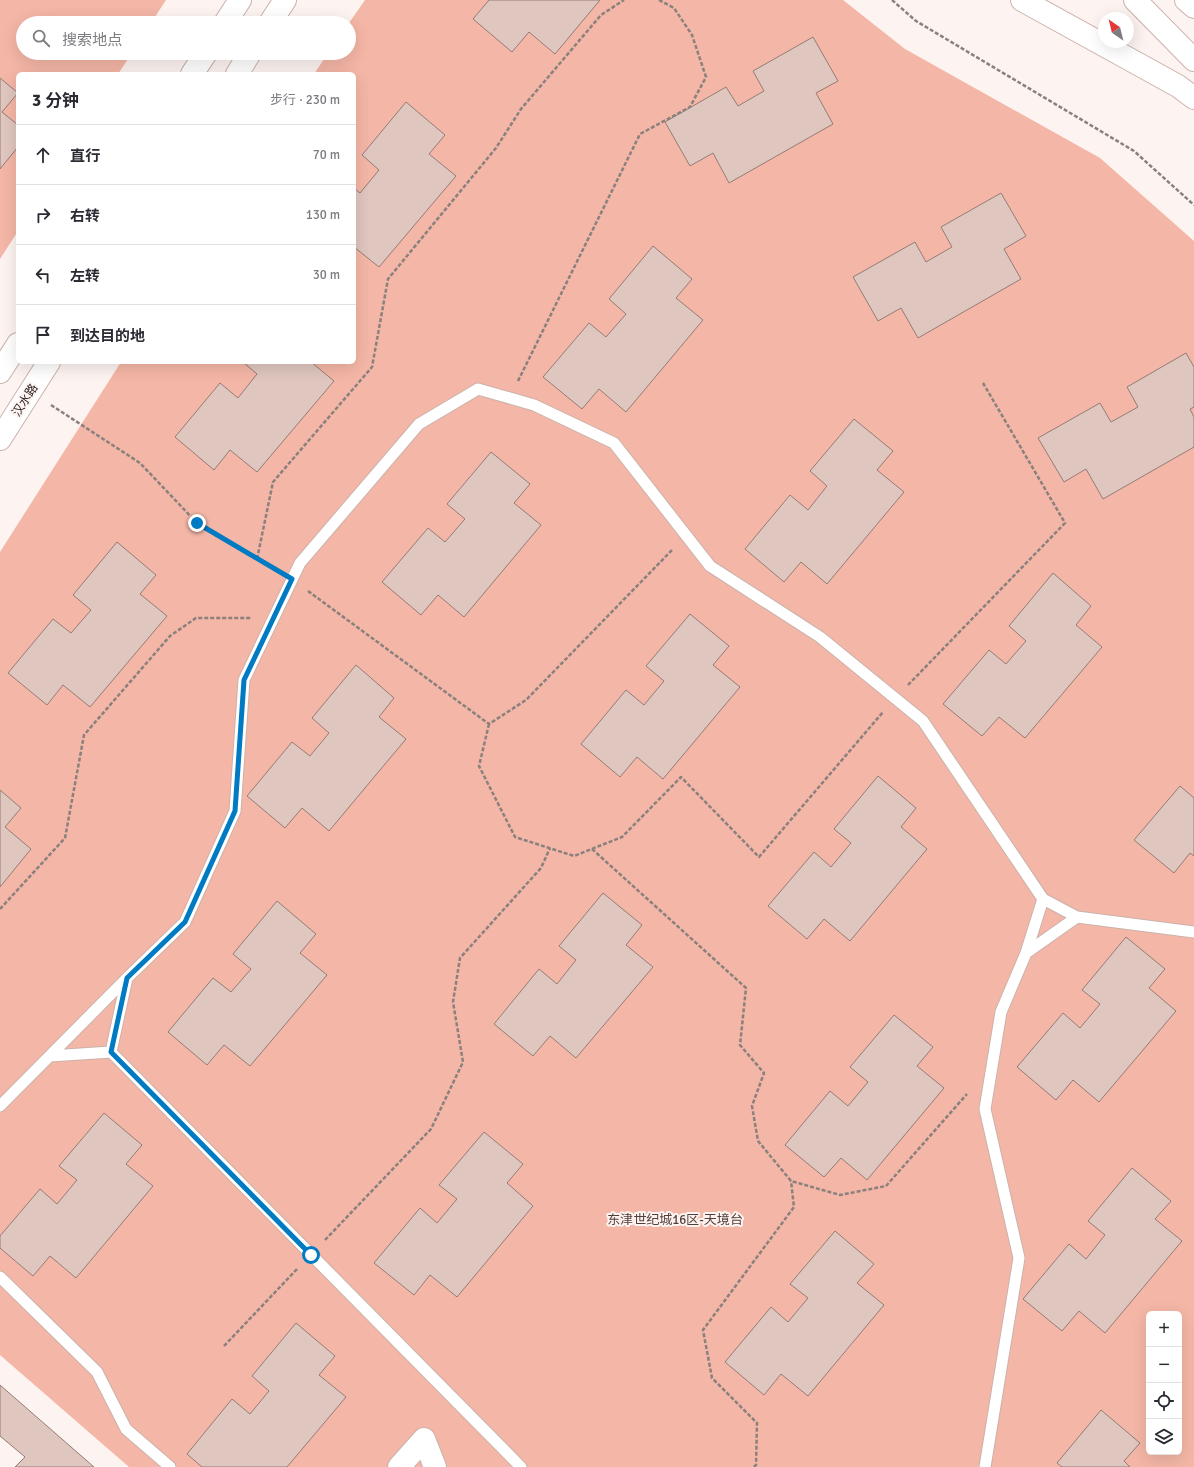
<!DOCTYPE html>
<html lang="zh">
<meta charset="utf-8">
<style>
body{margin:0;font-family:Signika,"Noto Sans SC",sans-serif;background:#f2f2f3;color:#2b2b33}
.controls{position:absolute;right:12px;bottom:12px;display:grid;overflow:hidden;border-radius:6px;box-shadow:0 4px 16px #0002}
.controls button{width:36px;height:36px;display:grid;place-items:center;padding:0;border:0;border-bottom:1px solid #e1e1e2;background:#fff;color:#2b2b33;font:20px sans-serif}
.compass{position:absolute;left:1098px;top:12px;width:36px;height:36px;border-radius:50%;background:#fff;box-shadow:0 4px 16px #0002;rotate:325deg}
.stop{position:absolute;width:12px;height:12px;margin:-9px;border:3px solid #007ac3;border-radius:50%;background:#fff}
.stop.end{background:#007ac3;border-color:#fff;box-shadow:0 1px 4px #0008}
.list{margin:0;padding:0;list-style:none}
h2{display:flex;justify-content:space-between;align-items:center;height:52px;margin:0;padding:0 16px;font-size:17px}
h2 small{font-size:13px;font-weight:400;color:#7c7c81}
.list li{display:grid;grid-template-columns:26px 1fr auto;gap:12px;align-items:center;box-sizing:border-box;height:60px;padding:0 16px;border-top:1px solid #e1e1e2}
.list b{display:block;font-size:15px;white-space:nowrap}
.list em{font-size:13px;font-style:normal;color:#7c7c81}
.icon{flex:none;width:22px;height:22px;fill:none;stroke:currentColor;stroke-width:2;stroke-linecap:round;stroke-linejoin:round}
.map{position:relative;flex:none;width:1194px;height:1467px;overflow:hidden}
.search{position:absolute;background:#fff;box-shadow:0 4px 16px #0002;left:16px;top:16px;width:340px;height:44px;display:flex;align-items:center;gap:10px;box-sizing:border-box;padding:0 14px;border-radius:22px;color:#7c7c81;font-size:15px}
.panel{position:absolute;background:#fff;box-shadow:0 4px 16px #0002;left:16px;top:72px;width:340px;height:292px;border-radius:6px}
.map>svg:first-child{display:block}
.green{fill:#f4b6a6;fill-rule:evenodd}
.building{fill:#dfc6bf;stroke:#937c76}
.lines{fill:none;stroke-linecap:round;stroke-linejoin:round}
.lane-casing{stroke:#cbb2ab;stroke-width:13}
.street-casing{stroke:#cbb2ab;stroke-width:24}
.secondary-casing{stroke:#cbb2ab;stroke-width:24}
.primary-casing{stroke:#cbb2ab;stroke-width:24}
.highway-casing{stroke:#cbb2ab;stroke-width:24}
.path{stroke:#8a807d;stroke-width:2.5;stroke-dasharray:4 2;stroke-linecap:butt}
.lane{stroke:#fff;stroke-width:11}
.street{stroke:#fff;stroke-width:22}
.secondary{stroke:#fff;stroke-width:22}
.primary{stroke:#fff;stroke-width:22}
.highway{stroke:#fff;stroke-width:22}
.route{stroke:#007ac3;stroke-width:5}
.labels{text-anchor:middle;stroke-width:4;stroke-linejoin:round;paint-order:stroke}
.street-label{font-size:12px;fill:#2b221f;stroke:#fdf3f0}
.neighbourhood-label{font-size:13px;fill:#533f39;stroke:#fdf3f0}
</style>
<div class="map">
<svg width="1194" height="1467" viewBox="0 0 1194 1467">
<rect width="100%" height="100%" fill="#fdf3f0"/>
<path class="green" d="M0,0H166L151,23H23V53H132L118,74H18V231L0,259Z
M365,0H843L905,49L1100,158L1194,241V1467H129L0,1355V552L121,362H354V74H314L328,53H349V23ZM1149,1314H1179V1452H1149Z"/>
<path class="building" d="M489,0H600L555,54L529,32L512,52L473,19Z
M813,37L838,81L816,93L833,124L729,183L713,153L690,166L665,122L726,87L738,106L764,91L753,71Z
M0,78L18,93L2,112L18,125V147L0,169Z
M406,102L445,135L429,154L456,176L379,267L354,247V188L360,193L379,170L362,155Z
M1001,193L1026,236L1004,249L1021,279L918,338L901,308L878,321L853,277L915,242L926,262L952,247L941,227Z
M653,246L692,279L676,298L703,320L626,412L599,389L582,409L543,377L589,323L606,337L626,314L609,299Z
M1186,353L1194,367V407L1190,409L1194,417V447L1103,499L1086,469L1064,482L1038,438L1100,403L1111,422L1138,407L1127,387Z
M243,362H311L334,381L257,472L230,450L214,470L175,437L220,383L238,398L257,374Z
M854,419L893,451L877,470L904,492L827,584L801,562L784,582L745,549L790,495L808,510L827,486L810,471Z
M491,452L530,484L514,503L541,525L464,617L438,595L421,615L382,582L428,528L445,542L465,519L447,504Z
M117,542L156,575L140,594L167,616L90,707L63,685L47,705L8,673L53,619L71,633L91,610L73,595Z
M1053,573L1091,606L1076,625L1102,647L1025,738L999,717L982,736L943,704L989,650L1006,664L1026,641L1009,626Z
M690,614L729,646L713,665L740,687L663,779L637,757L620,777L581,744L626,690L644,705L664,681L646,666Z
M356,665L394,698L379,717L406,739L329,831L302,808L285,828L247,796L292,742L310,756L329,733L312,718Z
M878,776L916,808L901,827L927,849L850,941L824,919L807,939L768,906L814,852L831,867L851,843L834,829Z
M1180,786L1194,798V856L1190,853L1174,873L1134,840Z
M0,790L21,808L5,827L31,849L0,887Z
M603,893L642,925L626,945L653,967L576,1058L550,1036L533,1056L494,1024L539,969L557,984L576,960L559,946Z
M277,901L316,934L300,953L327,975L250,1066L224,1045L207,1065L168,1032L213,978L231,992L251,969L233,954Z
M1126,937L1165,969L1149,988L1176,1011L1099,1102L1073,1080L1056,1100L1017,1067L1063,1013L1080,1028L1100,1004L1082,990Z
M894,1015L933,1047L917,1066L944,1088L867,1180L841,1158L824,1177L785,1145L830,1091L848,1106L868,1082L850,1067Z
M104,1113L142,1145L126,1164L153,1186L76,1278L50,1256L33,1276L0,1248V1236L40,1189L57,1204L77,1180L59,1166Z
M484,1132L523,1164L507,1183L533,1206L457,1297L430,1275L414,1295L374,1263L420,1208L437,1223L457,1199L439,1185Z
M1132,1168L1171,1201L1155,1219L1182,1241L1105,1333L1079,1311L1062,1331L1023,1299L1069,1244L1086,1259L1105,1235L1088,1221Z
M835,1231L874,1264L857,1283L884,1305L808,1396L781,1374L764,1395L725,1362L771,1307L788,1322L808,1298L790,1284Z
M296,1323L335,1356L319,1375L346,1397L287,1467H202L187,1454L232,1399L250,1414L269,1391L252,1376Z
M0,1385L94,1467H15L25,1457L0,1436Z
M1101,1410L1140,1443L1124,1461L1130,1467H1062L1057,1463Z"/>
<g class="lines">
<g class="lane-casing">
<path id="lane" d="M1043,899L1077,917
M1026,953L1077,917L1194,932
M50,1056L111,1052
M0,1106L127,978
M0,1277L97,1372L126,1429L170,1467
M521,1467L111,1052L127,978L185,922L235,811L244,680L300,563L419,424L478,389L534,405L614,443L710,566L820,637L923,721L1043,899L1026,953L1001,1012L985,1109L1019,1258L985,1467"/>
</g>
<g class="street-casing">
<path id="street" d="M399,1467L424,1439L435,1467"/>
</g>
<g class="secondary-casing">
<path id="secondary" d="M225,23L240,0
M270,23L285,0
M192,74L206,53
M237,74L250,53
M0,372L18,344
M0,439L49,362"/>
</g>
<g class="primary-casing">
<path id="primary" d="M1022,0L1178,86L1194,98"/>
</g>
<g class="highway-casing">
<path id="highway" d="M1135,0L1194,60
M1186,0L1194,7"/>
</g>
<path class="path" d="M892,0L916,21L1134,151L1194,205
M518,381L640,134L690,107L706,77L692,35L674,8L659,0
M51,405L140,463L197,523L276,570
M257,559L273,482L372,367L388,279L496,148L521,109L601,15L624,0
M308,591L489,724L526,700L673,549
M908,685L1065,523L983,383
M489,724L479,766L515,837L574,856L622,837L681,777L759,857L883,712
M592,849L746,988L740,1045L764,1073L752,1106L758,1141L791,1181L840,1195L886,1186L967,1094
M0,909L65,838L84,735L170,636L196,618H252
M325,1240L431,1129L463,1062L453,1002L460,958L541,868L550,848
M224,1346L298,1268
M754,1467L756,1465L757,1423L712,1378L703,1330L794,1207L791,1181"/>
<use href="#lane" class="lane"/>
<use href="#street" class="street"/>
<use href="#secondary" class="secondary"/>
<use href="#primary" class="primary"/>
<use href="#highway" class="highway"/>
</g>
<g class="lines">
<path class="route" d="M197,523L292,579L244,680L235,811L185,922L127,978L111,1052L311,1255"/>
</g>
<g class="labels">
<g class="street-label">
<text transform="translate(25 400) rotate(-57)" y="4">汉水路</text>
</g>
<g class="neighbourhood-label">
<text x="675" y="1224">东津世纪城16区-天境台</text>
</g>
</g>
</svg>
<div class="controls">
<button>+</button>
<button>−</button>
<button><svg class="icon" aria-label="locate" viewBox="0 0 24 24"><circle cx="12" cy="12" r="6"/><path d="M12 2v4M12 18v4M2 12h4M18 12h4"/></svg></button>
<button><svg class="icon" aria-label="layers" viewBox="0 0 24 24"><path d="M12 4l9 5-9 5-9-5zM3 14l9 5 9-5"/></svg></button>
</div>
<svg class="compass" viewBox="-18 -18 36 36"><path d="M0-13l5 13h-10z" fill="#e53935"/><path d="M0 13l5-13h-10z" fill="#7c7c81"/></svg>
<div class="stop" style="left:311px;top:1255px"></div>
<div class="stop end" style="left:197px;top:523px"></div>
<div class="search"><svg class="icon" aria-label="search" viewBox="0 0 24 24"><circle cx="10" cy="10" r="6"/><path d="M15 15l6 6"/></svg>搜索地点</div>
<section class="panel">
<h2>3 分钟<small>步行 · 230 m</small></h2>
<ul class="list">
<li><svg class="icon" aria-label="ahead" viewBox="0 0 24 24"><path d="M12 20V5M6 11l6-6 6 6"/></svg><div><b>直行</b></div><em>70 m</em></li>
<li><svg class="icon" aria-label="right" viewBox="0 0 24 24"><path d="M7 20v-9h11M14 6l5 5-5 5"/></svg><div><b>右转</b></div><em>130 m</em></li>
<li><svg class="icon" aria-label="left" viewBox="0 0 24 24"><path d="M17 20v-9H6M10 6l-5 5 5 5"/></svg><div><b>左转</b></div><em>30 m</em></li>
<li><svg class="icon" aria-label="arrive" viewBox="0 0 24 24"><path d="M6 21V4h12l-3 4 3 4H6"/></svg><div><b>到达目的地</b></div></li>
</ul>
</section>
</div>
